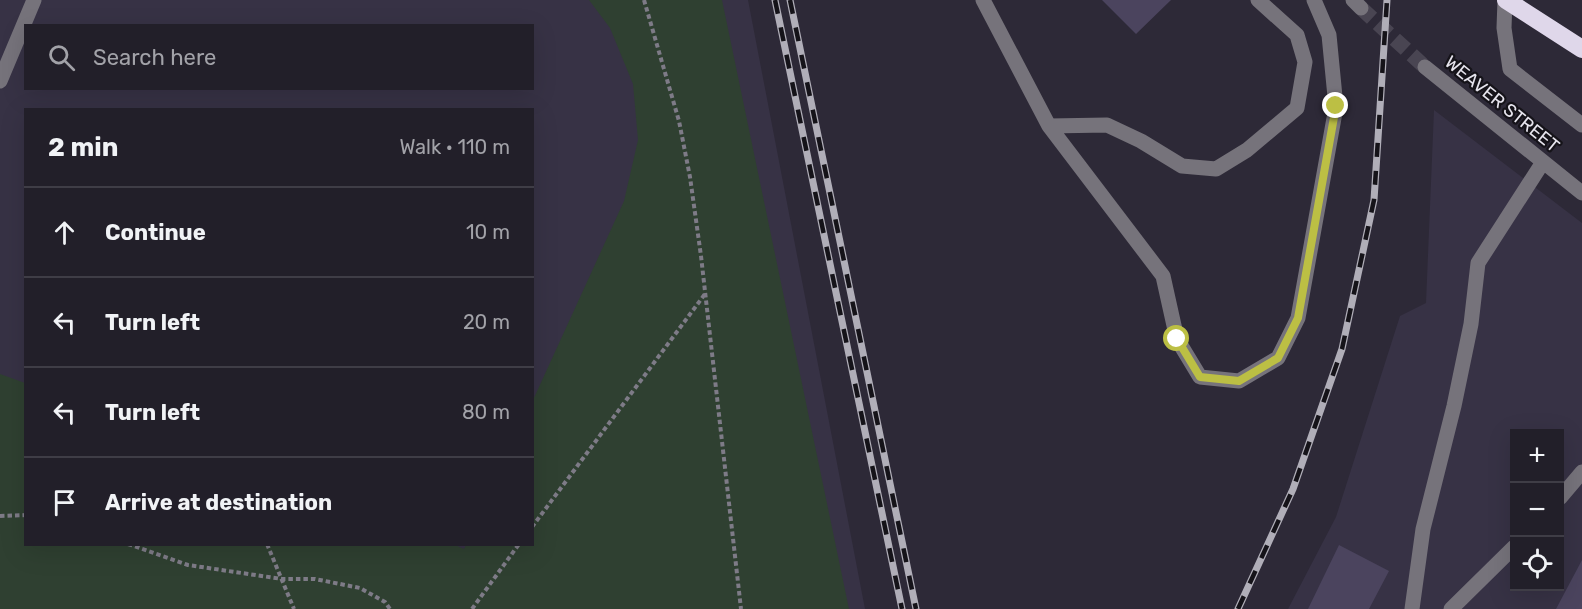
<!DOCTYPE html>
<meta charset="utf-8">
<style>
body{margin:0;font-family:Rubik,sans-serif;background:#2e2c35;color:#f1f3f6}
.controls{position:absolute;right:18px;bottom:18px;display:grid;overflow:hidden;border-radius:0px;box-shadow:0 6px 24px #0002}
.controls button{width:54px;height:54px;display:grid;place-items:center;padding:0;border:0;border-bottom:2px solid #3f3d46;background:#221f29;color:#f1f3f6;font:30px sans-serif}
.stop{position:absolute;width:18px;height:18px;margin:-14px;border:4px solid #bcbf44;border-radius:50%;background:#fff}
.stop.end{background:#bcbf44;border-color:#fff;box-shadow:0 2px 6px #0008}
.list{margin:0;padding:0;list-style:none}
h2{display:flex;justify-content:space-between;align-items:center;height:78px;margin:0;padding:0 24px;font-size:26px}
h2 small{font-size:20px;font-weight:400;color:#a2a2a8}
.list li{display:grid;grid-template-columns:39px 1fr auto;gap:18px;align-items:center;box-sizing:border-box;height:90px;padding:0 24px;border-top:2px solid #3f3d46}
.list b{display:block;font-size:22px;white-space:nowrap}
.list em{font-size:20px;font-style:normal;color:#a2a2a8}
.icon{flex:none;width:33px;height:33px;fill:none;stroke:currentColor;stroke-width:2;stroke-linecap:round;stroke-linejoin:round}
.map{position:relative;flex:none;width:1582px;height:609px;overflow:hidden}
.search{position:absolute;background:#221f29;box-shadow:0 6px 24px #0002;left:24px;top:24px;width:510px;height:66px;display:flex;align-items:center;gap:15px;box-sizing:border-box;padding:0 21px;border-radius:0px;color:#a2a2a8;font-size:22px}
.panel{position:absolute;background:#221f29;box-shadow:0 6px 24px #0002;left:24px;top:108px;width:510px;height:438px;border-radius:0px}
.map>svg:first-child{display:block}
.built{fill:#373245;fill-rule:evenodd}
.green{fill:#2f4031}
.building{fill:#4b445e}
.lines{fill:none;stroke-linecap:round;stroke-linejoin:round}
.minor-tunnel{stroke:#494552;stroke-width:15;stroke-dasharray:15 8;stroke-linecap:butt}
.path{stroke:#7e7b87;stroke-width:4;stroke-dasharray:4.5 3;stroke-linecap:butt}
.minor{stroke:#76737b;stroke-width:15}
.highway{stroke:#dfd7ea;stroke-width:18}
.rail-casing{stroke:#b0aeb8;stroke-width:7}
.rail{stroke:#151319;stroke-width:4.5;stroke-dasharray:14;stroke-linecap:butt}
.route{stroke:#bcbf44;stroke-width:8}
.labels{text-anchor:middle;stroke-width:4.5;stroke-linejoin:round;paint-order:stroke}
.street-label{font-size:18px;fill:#e7e5ee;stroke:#151319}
</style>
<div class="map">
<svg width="1582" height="609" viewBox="0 0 1582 609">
<rect width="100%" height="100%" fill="#2d2937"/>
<path class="built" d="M0,0H748L865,609H0ZM26,26H532V88H26ZM26,110H532V544H26Z
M1434,110L1582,223V609H1288L1336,517L1400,316L1426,303ZM1514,434H1560V586H1514Z"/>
<path class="green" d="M589,0H722L849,609H0V374L25,383L26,544H453L464,549L466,545L532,544L533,400L624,201L638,140L633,84L610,28Z"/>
<path class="building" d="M1102,0H1171L1136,34Z
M1339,545L1389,571L1369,609H1308Z
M1582,560V609H1556Z"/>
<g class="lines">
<path class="minor-tunnel" d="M1361,8L1425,67"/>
<path class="path" d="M644,0L679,121L690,177L701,256L741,609
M0,516L26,515
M532,527L705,294
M128,544L188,565L282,579H315L360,588L385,602L390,609
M267,544L294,609
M472,609L519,544"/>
<path class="minor" d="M983,0L1049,126L1107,125L1141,141L1182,166L1216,169L1247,150L1297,108L1305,62L1297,35L1258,0
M1353,0L1361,8
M1505,0L1504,28L1510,69L1582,125
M1425,67L1582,193
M0,81L34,0
M1049,126L1163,276L1177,339L1200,377L1239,381L1278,358L1298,318L1336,107L1329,35L1314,0
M1560,498L1582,472
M1412,609L1423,529L1454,406L1471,324L1478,263L1543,162
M1451,609L1514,547"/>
<path class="highway" d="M1506,0L1582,49"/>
<g class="rail-casing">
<path id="rail" d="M775,0L902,609
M790,0L916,609
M1238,609L1293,489L1342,349L1374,200L1387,0"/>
</g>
<use href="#rail" class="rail"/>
</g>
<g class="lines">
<path class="route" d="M1177,339L1200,377L1239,381L1278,358L1298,318L1336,106"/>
</g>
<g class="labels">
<g class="street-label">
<text transform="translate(1502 104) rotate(39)" y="6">WEAVER STREET</text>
</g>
</g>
</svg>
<div class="controls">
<button>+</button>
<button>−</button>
<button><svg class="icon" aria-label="locate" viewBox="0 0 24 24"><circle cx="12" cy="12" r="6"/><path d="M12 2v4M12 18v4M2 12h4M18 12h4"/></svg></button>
</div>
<div class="stop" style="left:1177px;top:339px"></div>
<div class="stop end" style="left:1336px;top:106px"></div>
<div class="search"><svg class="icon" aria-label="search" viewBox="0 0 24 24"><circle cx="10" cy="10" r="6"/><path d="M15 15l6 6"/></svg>Search here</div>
<section class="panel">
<h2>2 min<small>Walk · 110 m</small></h2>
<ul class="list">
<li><svg class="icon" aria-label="ahead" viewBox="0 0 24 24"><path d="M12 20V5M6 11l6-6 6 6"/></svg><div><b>Continue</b></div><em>10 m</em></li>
<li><svg class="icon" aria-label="left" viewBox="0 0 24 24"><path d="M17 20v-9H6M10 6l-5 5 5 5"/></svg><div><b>Turn left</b></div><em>20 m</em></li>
<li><svg class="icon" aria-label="left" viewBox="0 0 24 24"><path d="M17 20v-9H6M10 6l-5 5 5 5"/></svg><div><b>Turn left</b></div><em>80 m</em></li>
<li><svg class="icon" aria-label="arrive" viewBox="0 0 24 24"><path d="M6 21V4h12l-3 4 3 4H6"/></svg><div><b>Arrive at destination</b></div></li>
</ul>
</section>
</div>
